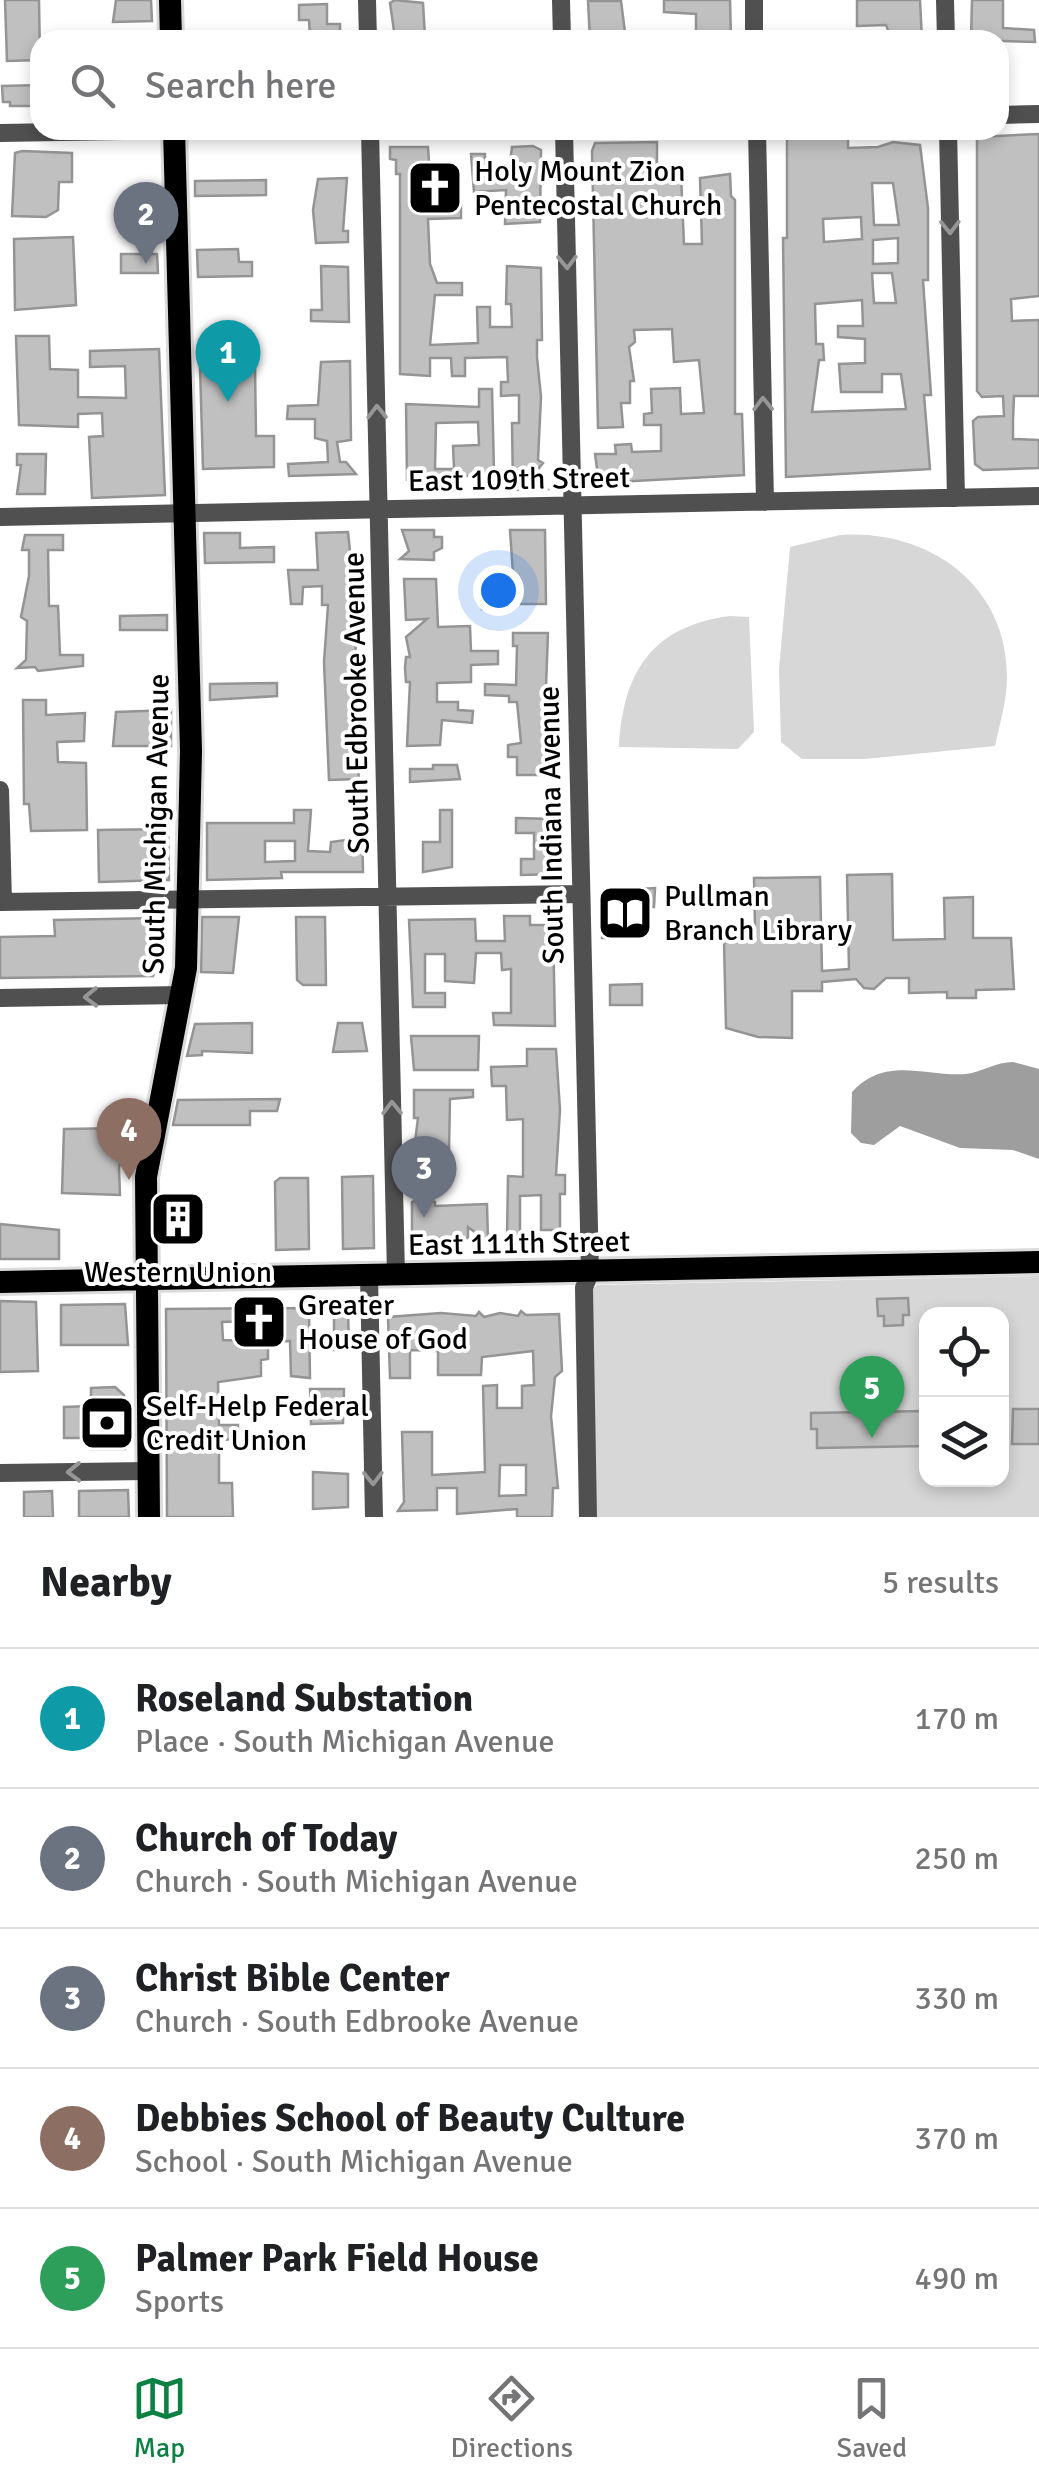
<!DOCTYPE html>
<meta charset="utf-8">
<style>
body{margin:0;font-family:Signika,sans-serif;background:#f2f2f2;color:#202124}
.controls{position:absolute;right:30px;bottom:30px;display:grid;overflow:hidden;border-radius:20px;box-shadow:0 5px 15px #0003}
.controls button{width:90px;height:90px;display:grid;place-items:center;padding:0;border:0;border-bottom:2px solid #e0e0e0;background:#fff;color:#202124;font:50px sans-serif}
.you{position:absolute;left:498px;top:590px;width:35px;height:35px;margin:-25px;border:8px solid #fff;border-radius:50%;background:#1a73e8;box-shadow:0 0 0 15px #1a73e833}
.badge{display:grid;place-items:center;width:65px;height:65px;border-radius:50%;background:#0b8043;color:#fff;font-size:32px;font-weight:700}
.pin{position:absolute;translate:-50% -82px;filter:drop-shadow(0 2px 5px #0008)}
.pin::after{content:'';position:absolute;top:52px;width:35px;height:30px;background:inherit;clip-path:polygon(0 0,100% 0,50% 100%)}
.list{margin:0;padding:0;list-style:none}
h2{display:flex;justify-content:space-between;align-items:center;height:130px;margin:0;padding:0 40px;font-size:42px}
h2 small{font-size:32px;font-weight:400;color:#757577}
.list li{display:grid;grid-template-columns:65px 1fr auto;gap:30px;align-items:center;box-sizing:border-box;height:140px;padding:0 40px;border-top:2px solid #e0e0e0}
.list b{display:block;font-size:38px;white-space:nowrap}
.list p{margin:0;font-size:32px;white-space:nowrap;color:#757577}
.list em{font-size:32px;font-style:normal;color:#757577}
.icon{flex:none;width:55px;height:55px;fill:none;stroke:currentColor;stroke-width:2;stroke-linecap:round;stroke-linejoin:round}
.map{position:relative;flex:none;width:1039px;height:1517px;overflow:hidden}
.search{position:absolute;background:#fff;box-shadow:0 5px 15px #0003;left:30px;right:30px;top:30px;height:110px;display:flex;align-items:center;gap:25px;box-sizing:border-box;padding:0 35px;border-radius:30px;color:#757577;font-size:38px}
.sheet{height:830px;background:#fff}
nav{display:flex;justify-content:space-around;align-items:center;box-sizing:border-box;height:140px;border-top:2px solid #e0e0e0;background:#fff;font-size:28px;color:#757577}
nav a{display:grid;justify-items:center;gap:5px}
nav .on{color:#0b8043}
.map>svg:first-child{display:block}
.green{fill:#d7d7d7;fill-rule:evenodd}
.water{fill:#9e9e9e}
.building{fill:#c0c0c0;stroke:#949494;stroke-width:2.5;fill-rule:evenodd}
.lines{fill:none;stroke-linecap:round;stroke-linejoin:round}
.major-casing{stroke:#dbdbdb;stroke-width:28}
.minor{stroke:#505050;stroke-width:18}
.major{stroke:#000;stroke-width:22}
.oneway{stroke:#969696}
.labels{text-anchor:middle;stroke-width:8;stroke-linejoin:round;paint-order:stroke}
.poi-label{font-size:30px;fill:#000;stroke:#fff;text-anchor:start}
.street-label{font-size:30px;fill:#000;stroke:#fff}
</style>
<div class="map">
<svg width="1039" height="1517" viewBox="0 0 1039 1517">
<rect width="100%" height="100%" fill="#fff"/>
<path class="green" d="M840,535C927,529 1007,583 1007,677C1007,700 1000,723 995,746L865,759H802L781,742L779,669L790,547Z
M730,616L749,617L754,732L738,749L619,747C623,672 652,626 730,616Z
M1039,1276V1517H595L591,1292L597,1285ZM926,1314H1002V1480H926Z"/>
<path class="water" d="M1013,1062L1039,1069V1159L1013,1150L960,1148L900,1126L874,1145L861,1143L851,1133L852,1092C886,1055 925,1077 966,1074C982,1072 996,1062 1013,1062Z"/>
<path class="building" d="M5,0H39L40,60L7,61Z
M116,0H151L152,21L113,22Z
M395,0L423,3L425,37L395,38L390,3Z
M664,0H730L731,40H696V14L664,12Z
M857,0H920L922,40H892L886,25L857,26Z
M972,0H1003V28L1034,30L1035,42L971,40Z
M588,1H621L626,40H590Z
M327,4V24H340V38H310L309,20H299V5Z
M40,85V106H10V102H3L2,86Z
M1039,134V296L1011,299L1012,321L1039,320V396H1014L1013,420V439L1039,440V468L983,470L975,464L973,421L978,417L1004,416L1003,396L982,397L977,391V137Z
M848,137V148L878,147L893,142L920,145L928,208V280H923L931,395H924L930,469L786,477L783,238H787V138ZM872,183H893L899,225H874ZM861,217L862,239L824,242L823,219ZM898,238V263L873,264V240ZM872,273H892L896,303H874ZM862,300L863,326H838V337L865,339V363L839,364L841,392H882V374H901L906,409L812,412L819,360H824L823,344H816L815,304Z
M657,142V175L681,174L684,244H702L700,178L730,174L731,196L735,200V414H742L744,475L599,483L595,454H616L615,445L631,444L632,452L661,451V425H644V414L652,413L651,389L680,388L681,414L704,413L699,360L674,362L672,329L634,330L635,342L629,347L634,381H630V403H621L623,427L598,428L592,151L595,143Z
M533,146L541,150L540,222L505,224L506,190L474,192L471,154H485V170H509L512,147Z
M390,147H428L432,208L461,206V218L428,219L430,264L437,283H462V295H435L430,345L478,343L477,307H490V327H512L511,304H506L507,266L541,268L542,340H537V357L541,397L538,460L543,463L539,468V482L547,489L513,490L512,423H519V395L501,396V382H508L507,357L465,358V376H452L451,358H430V376L400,374V174H396V160L390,159Z
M22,151L72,153V182H59L58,210L46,217L12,216L15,153Z
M347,178L343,231H348V242L316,243L313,210L318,179Z
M266,180V195L195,196V181Z
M73,237L76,305L15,310L14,239Z
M238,249L239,262H252V276L198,277L197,250Z
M121,254H157L158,273H121Z
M321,266L348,267L349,322L311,321V310H322Z
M16,336H49L50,369L78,370V397L126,398L125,366L90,367V351L159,349L165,495L92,498L89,437L103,436L102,413L78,414V427L19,425Z
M350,361L351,440L337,442L340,462H346L356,474L289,476L288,464L328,462L327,441L315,438V419H287L288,406L318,405L321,362Z
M200,366L255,367L256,436H274V467L203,469Z
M479,389H492L494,471L427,483L407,480L406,404L479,407ZM478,422L479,445L453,446L454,469H435L436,423Z
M17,454H46L45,494H17L21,465H17Z
M402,530H434V537H442V548L434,552V560L400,559L409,551Z
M510,530H545L546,604H496V609H482V579L513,574Z
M348,532L356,607L355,735L359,779L329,780L324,662L328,605H322V586L303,587L302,604H291L288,570H318L316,533Z
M204,533H240V548L274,547V562L205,563Z
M25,535H63V550H48L49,606H58L60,655H83V666L38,671L35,667L17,668L26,660L27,621L21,617L29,576V550H22Z
M404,579H436L438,627L470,626L471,651H498V664L471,665V682L437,683V702H458V710L473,711L472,723L442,720L440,745L407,746L410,682H406L405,668L406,657H410L406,637L427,619L406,620Z
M167,615V630H120V616Z
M513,633H548L546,687H551L548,703V724H553L552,775H517V757H508V745L521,743L517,702H509V696L485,695V684L516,685L517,646H513Z
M277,683V696L210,700V684Z
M23,700H46V715L85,713L84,741L57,742L58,762L86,763L87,830L31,831L29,804H24Z
M171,710V746H113L116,712Z
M433,765H457L460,779L410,782V769H433Z
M352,808L366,809V823H362L363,872H281L282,878L207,880V823H294V810H311L308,851L330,852L331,842L353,839ZM265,841H295V861L265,862Z
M440,810H452V867L423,872V842H440Z
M516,818L553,819L558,874L521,875V859H534V833H516Z
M168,829L169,880L99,882L98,830Z
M892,874L893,940L945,939L944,898L973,897V938H1011L1014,989L976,990V998H947V992L909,993V978H886L874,989L864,988L856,979L822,982V991H792V1038L758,1037L726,1028L724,942H739V928H755L754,878L820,877L822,971L849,969L847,875Z
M655,888L654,907H649L639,928L621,938H602L606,891Z
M504,916H530V925H553L555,1026L494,1025L493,1013H511V969L502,970L501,953H476L474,983L445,981V954H425V993H445V1007H413L409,920L475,919L476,941H505Z
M202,917H239L233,973L201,972Z
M296,917H325L326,985H303L297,980Z
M158,918V965L153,976L0,978V937L55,936L54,920Z
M642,984V1005H610V985Z
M252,1023V1053L202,1051V1055L187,1056L195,1024Z
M338,1023H362L367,1051L333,1052Z
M411,1036H479L478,1070H414Z
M527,1049H556L560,1110L556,1175H565V1194H560V1228L556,1230H541V1195L520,1196V1236H507L508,1176L523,1177V1119L507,1120L506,1086H492L491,1067L527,1066Z
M414,1090H473V1097L450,1099L449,1151L414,1150L418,1118H414Z
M280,1099L277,1111H250V1125H173L178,1100Z
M127,1128L119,1168L120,1195L62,1193L64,1129Z
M373,1176L374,1248L343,1249L342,1177Z
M280,1178H308L309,1249L276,1250L275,1182Z
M423,1197L435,1202V1206L487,1204L488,1242L468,1227V1238L412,1239V1202Z
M192,1206V1231L164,1232L163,1208Z
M0,1224L59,1230V1259H0Z
M908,1298L909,1315H903V1325L884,1326V1316H878L877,1299Z
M0,1301L36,1302L38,1371L0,1372Z
M125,1304L128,1345H61V1305Z
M309,1308L310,1378L291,1376L290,1341L268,1342V1359L261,1360V1376L218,1382L219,1425H238V1439L219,1440V1483H232L233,1517H167L166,1309ZM249,1321V1341L223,1340L222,1322Z
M348,1311L349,1350H334V1312Z
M521,1311L526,1315L559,1314L562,1371L555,1377L551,1416L558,1488H553L552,1517H517V1509L457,1514V1488H437V1510L398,1511L404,1502L402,1432H432V1475L485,1472L483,1386L497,1385V1408H522V1386L534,1385L533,1351L482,1357L481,1375H438V1351L410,1350V1378H390L388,1317L441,1313L476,1316L479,1312L484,1317L500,1313L518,1316ZM500,1465H526V1495L499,1496Z
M115,1387L124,1395L125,1449H91V1438H64V1407L91,1406V1388Z
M310,1389H344L343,1423L311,1424Z
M1013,1409H1039V1444H1012Z
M926,1411V1446L817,1448V1429H811V1413Z
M313,1472L348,1474V1507L313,1509Z
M128,1490L129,1517H79V1491Z
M52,1491L53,1517H24V1492Z"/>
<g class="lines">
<g class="major-casing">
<path id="major" d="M170,0L171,40
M0,1282L1039,1262
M149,1517L146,1177L186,968L191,751L174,130"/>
</g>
<path class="minor" d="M367,0L368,40
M561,0L562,40
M754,0V40
M945,0L946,40
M999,115L1039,114
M370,130L396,1275
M564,130L590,1272L584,1288L588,1517
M757,130L765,502
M948,130L956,498
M0,133L185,130
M0,517L1039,496
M0,790L3,902
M0,902L579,894
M0,998L181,995
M369,1276L374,1517
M0,1473L148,1471"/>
<use href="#major" class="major"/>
</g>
<defs><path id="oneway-chevron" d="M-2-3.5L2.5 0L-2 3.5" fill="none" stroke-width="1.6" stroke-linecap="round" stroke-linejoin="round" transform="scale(2.5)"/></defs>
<g class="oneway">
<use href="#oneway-chevron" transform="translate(950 227) rotate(89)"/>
<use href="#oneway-chevron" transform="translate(567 262) rotate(89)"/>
<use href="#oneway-chevron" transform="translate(763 404) rotate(-91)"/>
<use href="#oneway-chevron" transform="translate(377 412) rotate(-91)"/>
<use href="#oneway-chevron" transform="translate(91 997) rotate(179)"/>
<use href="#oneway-chevron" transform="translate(392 1108) rotate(-91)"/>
<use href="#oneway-chevron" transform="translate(74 1472) rotate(179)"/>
<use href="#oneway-chevron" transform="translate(373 1478) rotate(89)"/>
</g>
<defs>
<g id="church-square" transform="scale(2.875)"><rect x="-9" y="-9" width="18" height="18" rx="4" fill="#000" stroke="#fff"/><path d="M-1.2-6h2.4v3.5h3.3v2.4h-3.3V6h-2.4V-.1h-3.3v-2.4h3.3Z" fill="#fff"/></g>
<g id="library-square" transform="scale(2.875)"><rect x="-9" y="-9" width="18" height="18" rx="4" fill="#000" stroke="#fff"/><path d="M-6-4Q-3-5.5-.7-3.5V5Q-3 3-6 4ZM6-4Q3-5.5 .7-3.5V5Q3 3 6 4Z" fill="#fff"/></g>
<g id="building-square" transform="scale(2.875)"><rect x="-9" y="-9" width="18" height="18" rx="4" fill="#000" stroke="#fff"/><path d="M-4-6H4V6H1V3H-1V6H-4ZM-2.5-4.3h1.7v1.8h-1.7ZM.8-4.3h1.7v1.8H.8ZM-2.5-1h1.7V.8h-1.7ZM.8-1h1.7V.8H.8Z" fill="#fff"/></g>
<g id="bank-square" transform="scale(2.875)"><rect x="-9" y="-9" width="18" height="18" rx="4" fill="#000" stroke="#fff"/><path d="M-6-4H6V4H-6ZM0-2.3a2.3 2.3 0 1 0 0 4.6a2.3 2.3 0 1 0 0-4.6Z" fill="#fff"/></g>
</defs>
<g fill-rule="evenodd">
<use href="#church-square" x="435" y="188"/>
<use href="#library-square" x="625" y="913"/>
<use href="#building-square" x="178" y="1219"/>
<use href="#church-square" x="259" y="1322"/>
<use href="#bank-square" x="107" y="1423"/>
</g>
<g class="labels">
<g class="poi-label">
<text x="474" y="181">Holy Mount Zion<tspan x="474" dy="34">Pentecostal Church</tspan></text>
<text x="664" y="906">Pullman<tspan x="664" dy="34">Branch Library</tspan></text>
<text x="178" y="1282" text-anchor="middle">Western Union</text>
<text x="298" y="1315">Greater<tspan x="298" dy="34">House of God</tspan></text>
<text x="146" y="1416">Self-Help Federal<tspan x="146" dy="34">Credit Union</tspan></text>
</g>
<g class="street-label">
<text transform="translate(519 479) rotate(-1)" y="10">East 109th Street</text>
<text transform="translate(356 703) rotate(-91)" y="10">South Edbrooke Avenue</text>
<text transform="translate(156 824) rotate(-89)" y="10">South Michigan Avenue</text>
<text transform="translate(551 825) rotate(-91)" y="10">South Indiana Avenue</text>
<text transform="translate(519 1243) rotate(-1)" y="10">East 111th Street</text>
</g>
</g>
</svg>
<div class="controls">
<button><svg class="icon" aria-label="locate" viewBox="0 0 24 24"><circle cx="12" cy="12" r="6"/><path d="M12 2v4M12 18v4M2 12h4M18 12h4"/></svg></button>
<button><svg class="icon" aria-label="layers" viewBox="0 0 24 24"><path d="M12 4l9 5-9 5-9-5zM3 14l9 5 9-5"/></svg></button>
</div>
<div class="you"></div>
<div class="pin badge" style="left:228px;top:402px;background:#0f9aa8">1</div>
<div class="pin badge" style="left:146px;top:264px;background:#6b7280">2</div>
<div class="pin badge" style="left:424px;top:1218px;background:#6b7280">3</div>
<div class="pin badge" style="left:129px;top:1180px;background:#8d6e63">4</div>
<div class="pin badge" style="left:872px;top:1438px;background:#2e9e5b">5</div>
<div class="search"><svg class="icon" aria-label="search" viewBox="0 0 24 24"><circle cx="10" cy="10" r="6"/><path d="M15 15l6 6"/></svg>Search here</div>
</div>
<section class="sheet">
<h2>Nearby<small>5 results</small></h2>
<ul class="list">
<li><span class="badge" style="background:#0f9aa8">1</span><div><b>Roseland Substation</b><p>Place · South Michigan Avenue</p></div><em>170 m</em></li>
<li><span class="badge" style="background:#6b7280">2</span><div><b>Church of Today</b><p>Church · South Michigan Avenue</p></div><em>250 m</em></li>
<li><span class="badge" style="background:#6b7280">3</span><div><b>Christ Bible Center</b><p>Church · South Edbrooke Avenue</p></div><em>330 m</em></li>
<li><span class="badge" style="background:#8d6e63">4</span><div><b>Debbies School of Beauty Culture</b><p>School · South Michigan Avenue</p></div><em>370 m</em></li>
<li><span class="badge" style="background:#2e9e5b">5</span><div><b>Palmer Park Field House</b><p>Sports</p></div><em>490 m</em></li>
</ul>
</section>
<nav>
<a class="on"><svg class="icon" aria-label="map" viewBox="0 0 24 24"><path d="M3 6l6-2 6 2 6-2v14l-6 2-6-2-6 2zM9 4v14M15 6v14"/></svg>Map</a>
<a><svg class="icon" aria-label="directions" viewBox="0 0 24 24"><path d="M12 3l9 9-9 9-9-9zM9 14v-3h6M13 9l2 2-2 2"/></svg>Directions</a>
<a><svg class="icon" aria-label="saved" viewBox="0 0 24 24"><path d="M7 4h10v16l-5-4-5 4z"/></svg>Saved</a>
</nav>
